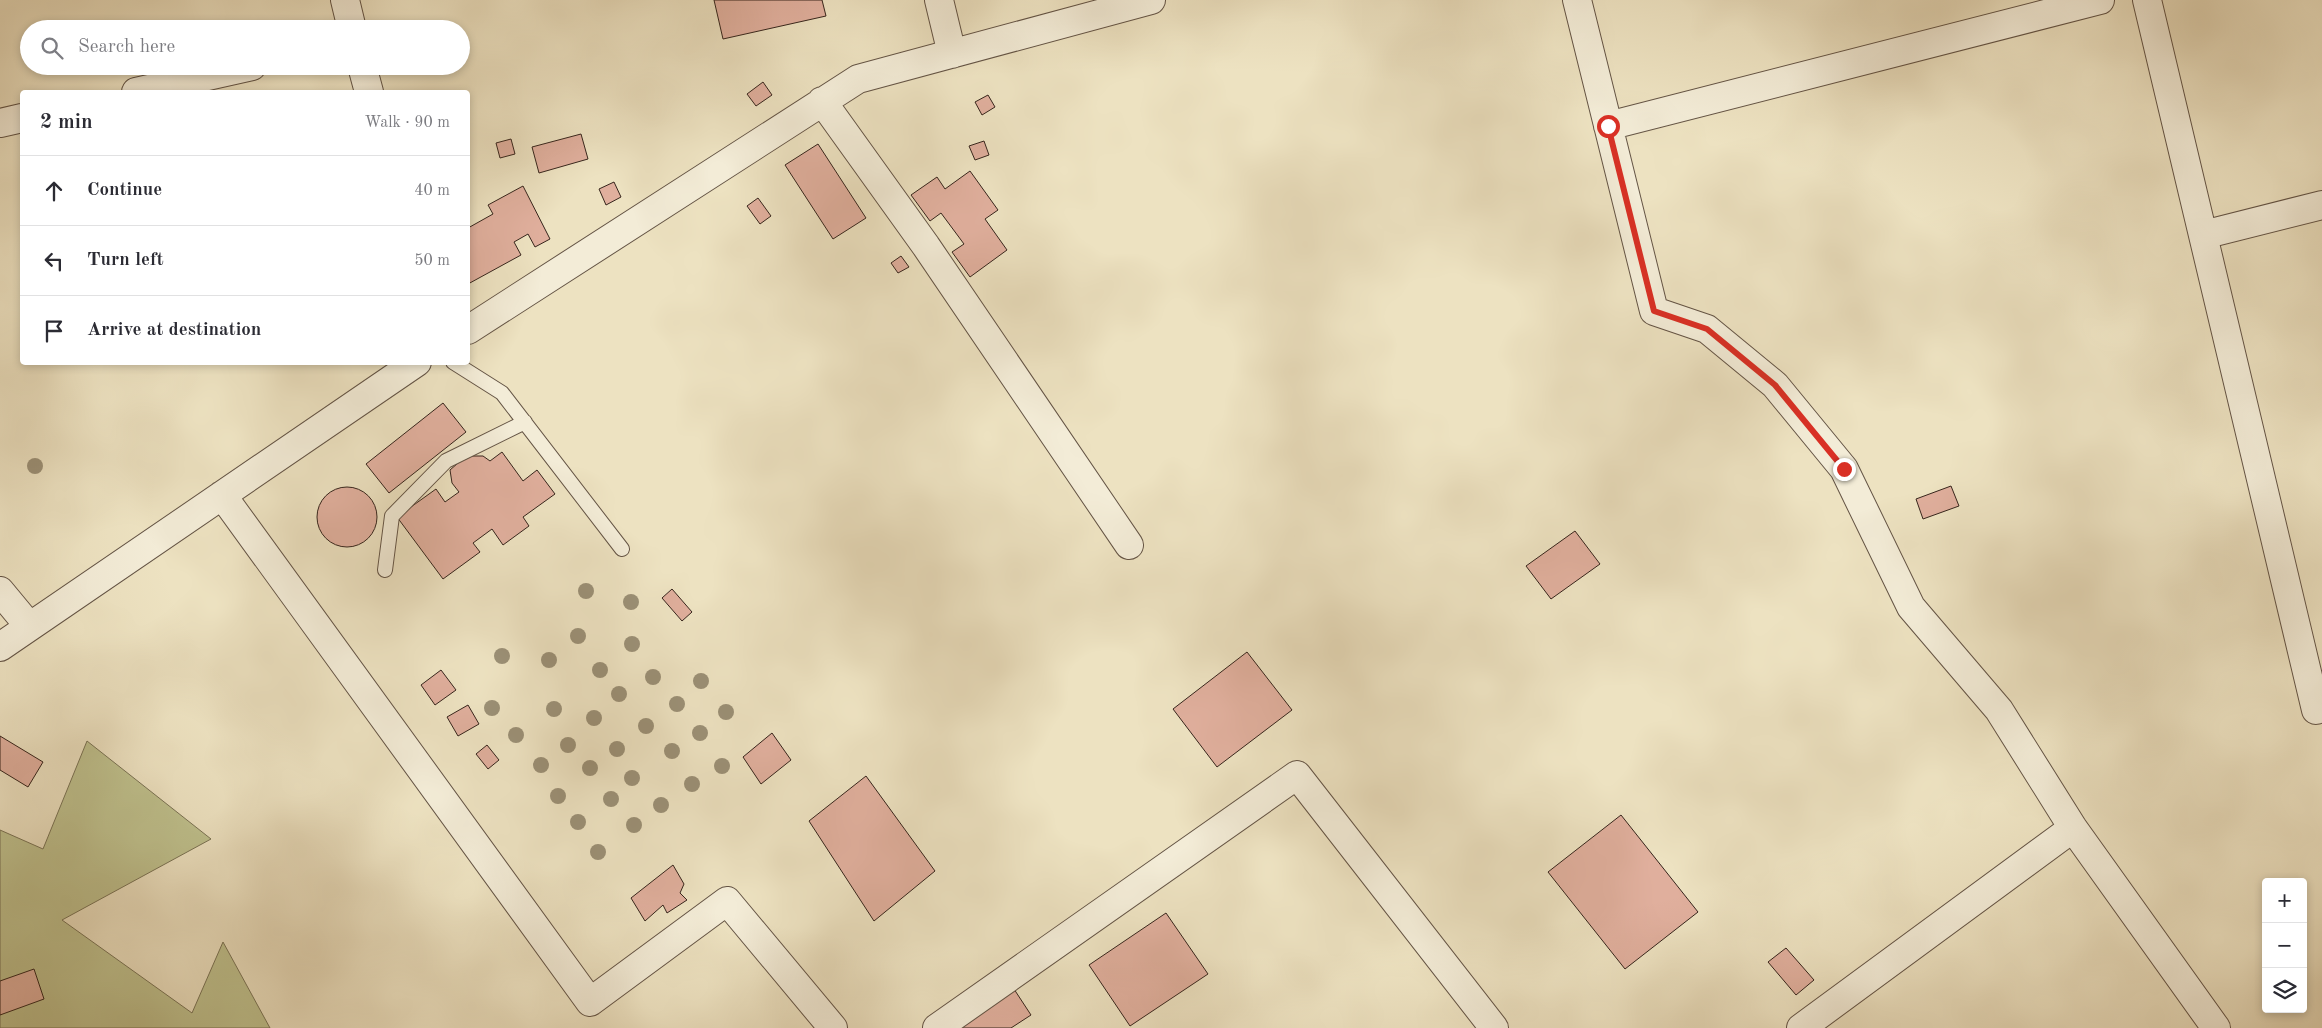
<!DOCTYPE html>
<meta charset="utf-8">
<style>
body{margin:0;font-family:"Old Standard TT",serif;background:#f7f7f7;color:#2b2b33}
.controls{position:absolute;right:15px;bottom:15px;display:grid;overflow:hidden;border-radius:5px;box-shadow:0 2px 8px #0003}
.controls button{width:45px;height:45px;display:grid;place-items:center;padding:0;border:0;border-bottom:1px solid #e1e1e2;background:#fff;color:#2b2b33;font:25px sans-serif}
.stop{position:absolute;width:15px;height:15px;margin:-11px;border:4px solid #d93025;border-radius:50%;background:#fff}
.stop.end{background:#d93025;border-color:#fff;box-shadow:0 1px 5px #0008}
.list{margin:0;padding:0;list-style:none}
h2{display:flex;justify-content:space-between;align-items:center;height:65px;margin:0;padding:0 20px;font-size:21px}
h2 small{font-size:16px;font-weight:400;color:#7c7c81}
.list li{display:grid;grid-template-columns:32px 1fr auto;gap:15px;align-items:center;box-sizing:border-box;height:70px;padding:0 20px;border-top:1px solid #e1e1e2}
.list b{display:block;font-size:19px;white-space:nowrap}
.list em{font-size:16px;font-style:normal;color:#7c7c81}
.icon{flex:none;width:28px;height:28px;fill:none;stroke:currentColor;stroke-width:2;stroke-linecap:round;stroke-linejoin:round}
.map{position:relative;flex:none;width:2322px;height:1028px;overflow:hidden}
.search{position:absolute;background:#fff;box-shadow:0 2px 8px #0003;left:20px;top:20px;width:450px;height:55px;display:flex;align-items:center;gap:12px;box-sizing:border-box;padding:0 18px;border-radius:28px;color:#7c7c81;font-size:19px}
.panel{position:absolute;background:#fff;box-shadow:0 2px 8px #0003;left:20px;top:90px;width:450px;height:275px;border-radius:5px}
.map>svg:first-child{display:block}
.green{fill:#bfc18e;stroke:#7a7355}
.building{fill:#e0af9d;stroke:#36251c}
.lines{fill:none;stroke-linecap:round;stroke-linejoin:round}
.lane-casing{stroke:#645445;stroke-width:16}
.street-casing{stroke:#645445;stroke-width:30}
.lane{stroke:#f3ecd7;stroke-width:14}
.street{stroke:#f3ecd7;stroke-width:28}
.tree{fill:#9b9076}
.route{stroke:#d93025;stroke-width:6}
</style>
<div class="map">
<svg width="2322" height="1028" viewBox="0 0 2322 1028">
<rect width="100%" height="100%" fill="#ede2c1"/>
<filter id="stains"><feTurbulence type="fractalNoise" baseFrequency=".004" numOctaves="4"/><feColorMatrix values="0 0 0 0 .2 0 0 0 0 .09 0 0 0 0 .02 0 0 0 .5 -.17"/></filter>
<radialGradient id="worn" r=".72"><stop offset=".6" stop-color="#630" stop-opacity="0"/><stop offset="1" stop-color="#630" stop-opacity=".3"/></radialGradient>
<path class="green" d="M87,741L211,839L62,920L192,1013L223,942L270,1028H0V830L43,849Z"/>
<path class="building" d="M714,0H822L826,16L723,39Z
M763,82L772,95L756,106L747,94Z
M988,95L995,107L982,115L975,102Z
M581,134L588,159L539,173L532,147Z
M511,139L515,154L500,158L496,143Z
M984,141L989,155L975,160L969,146Z
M818,144L866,218L833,239L785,165Z
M970,171L998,210L985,219L1007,250L970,277L952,252L964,244L941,213L930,221L911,195L937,177L945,189Z
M614,182L621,197L606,205L599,189Z
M523,186L550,239L535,247L528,234L514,242L521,255L468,284V228L493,214L488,205Z
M758,198L771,216L760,224L747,206Z
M901,256L909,267L898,273L891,263Z
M443,403L466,432L389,493L366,464Z
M502,452L523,481L537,470L555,494L523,517L529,526L503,545L492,529L473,543L480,552L443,579L397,517L436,489L445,502L459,492L452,483L450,470L466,456H483L490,461Z
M1951,486L1959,506L1923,519L1916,499Z
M317 517a30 30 0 1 1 60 0a30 30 0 1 1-60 0Z
M1575,531L1600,564L1551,599L1526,566Z
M672,589L692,612L682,621L662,598Z
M1247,652L1292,710L1217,767L1173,709Z
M441,670L456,690L435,705L421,685Z
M468,705L479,724L458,736L447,717Z
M772,733L791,760L761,784L743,757Z
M0,736L43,762L28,787L0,770Z
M487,745L499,760L488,769L476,754Z
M866,776L935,871L874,921L809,821Z
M1621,815L1698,912L1625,969L1548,872Z
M673,865L684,884L680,893L687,900L667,913L663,905L645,921L631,898Z
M1166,913L1208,974L1130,1026L1089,965Z
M1786,948L1814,980L1796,995L1768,962Z
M34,969L44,999L0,1015V981Z
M1012,986L1031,1015L1011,1028H963L958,1021Z"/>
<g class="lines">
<g class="lane-casing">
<path id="lane" d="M453,362L502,393L622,549
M385,570L392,516L446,461L525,422"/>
</g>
<g class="street-casing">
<path id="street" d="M345,0L352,29
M939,0L952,54
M1577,0L1654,311L1707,329L1775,385L1844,469L1911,607L1999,710L2073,828L2216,1028
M2147,0L2316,710
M362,66L369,92
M136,92L252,66
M822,101L926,246L1129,545
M0,123L22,118
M1608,126L2100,0
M2203,235L2322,205
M468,330L858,79L1151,0
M222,495L590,1002L727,901L833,1028
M0,591L29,626
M0,647L417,362
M937,1028L1297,775L1494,1028
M1801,1028L2073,828"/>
</g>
<use href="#lane" class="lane"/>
<use href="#street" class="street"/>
</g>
<g class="tree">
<circle cx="35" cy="466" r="8"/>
<circle cx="586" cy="591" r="8"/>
<circle cx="631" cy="602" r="8"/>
<circle cx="578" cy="636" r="8"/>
<circle cx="632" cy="644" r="8"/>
<circle cx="502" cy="656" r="8"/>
<circle cx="549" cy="660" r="8"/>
<circle cx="600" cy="670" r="8"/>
<circle cx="653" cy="677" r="8"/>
<circle cx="701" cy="681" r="8"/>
<circle cx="619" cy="694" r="8"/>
<circle cx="677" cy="704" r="8"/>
<circle cx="492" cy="708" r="8"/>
<circle cx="554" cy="709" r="8"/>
<circle cx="726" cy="712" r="8"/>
<circle cx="594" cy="718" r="8"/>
<circle cx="646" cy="726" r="8"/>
<circle cx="700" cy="733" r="8"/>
<circle cx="516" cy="735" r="8"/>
<circle cx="568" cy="745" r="8"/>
<circle cx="617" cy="749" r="8"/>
<circle cx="672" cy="751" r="8"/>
<circle cx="541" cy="765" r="8"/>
<circle cx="722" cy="766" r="8"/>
<circle cx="590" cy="768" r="8"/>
<circle cx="632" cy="778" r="8"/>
<circle cx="692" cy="784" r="8"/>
<circle cx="558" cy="796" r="8"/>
<circle cx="611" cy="799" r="8"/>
<circle cx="661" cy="805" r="8"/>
<circle cx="578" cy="822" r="8"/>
<circle cx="634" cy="825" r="8"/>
<circle cx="598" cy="852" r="8"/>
</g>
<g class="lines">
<path class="route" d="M1608,126L1654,311L1707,329L1775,385L1844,469"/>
</g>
<rect width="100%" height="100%" filter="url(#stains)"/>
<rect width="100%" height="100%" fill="url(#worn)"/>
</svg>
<div class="controls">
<button>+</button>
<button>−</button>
<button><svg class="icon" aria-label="layers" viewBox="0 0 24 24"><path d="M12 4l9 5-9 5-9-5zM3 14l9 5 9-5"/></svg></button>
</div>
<div class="stop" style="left:1608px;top:126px"></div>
<div class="stop end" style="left:1844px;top:469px"></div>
<div class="search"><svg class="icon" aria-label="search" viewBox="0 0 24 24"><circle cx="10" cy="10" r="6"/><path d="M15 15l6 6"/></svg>Search here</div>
<section class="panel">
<h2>2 min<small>Walk · 90 m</small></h2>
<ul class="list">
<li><svg class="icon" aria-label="ahead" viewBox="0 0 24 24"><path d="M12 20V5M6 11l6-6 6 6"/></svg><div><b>Continue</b></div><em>40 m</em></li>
<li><svg class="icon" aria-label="left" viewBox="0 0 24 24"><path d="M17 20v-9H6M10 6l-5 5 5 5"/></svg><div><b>Turn left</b></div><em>50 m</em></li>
<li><svg class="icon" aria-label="arrive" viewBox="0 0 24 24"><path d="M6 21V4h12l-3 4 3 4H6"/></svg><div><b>Arrive at destination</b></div></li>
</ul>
</section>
</div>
